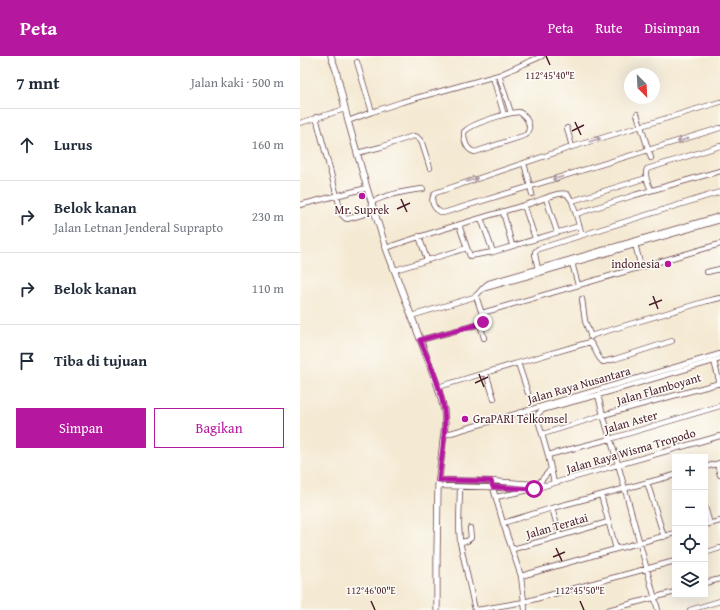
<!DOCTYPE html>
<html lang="id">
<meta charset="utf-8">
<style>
body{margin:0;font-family:"Gentium Book Plus",serif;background:#f2f2f3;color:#1f2937}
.controls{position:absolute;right:12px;bottom:12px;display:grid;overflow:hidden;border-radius:0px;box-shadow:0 4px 16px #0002}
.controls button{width:36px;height:36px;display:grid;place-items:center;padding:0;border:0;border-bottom:1px solid #e0e1e3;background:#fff;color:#1f2937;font:20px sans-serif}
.compass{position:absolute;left:324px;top:12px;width:36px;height:36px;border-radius:50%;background:#fff;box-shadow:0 4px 16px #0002;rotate:156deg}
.stop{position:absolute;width:12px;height:12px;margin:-9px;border:3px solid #b5179e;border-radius:50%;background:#fff}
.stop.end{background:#b5179e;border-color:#fff;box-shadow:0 1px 4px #0008}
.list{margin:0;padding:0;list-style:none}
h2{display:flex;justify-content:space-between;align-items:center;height:52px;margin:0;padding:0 16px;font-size:17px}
h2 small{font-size:13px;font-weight:400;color:#747a83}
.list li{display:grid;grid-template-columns:26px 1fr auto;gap:12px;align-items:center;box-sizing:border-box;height:72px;padding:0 16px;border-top:1px solid #e0e1e3}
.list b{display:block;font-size:15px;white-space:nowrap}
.list p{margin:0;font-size:13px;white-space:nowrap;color:#747a83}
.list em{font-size:13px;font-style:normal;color:#747a83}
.actions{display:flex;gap:8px;padding:12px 16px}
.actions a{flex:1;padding:9px 0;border:1px solid #b5179e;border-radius:0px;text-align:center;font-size:14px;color:#b5179e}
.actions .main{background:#b5179e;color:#fff}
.icon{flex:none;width:22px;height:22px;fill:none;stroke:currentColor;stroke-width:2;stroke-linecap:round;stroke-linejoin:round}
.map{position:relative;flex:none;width:420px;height:554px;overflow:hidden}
header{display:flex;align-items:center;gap:24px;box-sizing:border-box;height:56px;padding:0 20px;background:#b5179e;color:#fff}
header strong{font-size:19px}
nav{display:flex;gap:22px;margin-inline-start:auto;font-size:14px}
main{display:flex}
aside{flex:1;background:#fff}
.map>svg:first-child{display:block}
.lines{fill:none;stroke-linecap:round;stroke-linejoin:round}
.minor-casing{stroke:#643d44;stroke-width:6}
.major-casing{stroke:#643d44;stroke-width:7}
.minor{stroke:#fff;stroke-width:4.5}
.major{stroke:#fff;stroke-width:5.5}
.oneway{stroke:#ae9aa0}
.route{stroke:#b5179e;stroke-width:5}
.ticks{fill:none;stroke:#4a1f2b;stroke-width:1.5}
.poi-dot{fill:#b5179e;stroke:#fdfcf7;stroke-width:1.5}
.labels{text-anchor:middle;stroke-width:3;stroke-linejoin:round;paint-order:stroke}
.poi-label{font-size:12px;fill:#4a1f2b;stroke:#fdfcf7}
.street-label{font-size:12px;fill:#4a1f2b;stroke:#fdfcf7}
.ticks-label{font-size:10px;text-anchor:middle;fill:#4a1f2b;stroke:#fdfcf7;stroke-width:3;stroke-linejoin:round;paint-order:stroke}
</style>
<header>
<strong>Peta</strong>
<nav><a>Peta</a><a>Rute</a><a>Disimpan</a></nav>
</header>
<main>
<aside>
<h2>7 mnt<small>Jalan kaki · 500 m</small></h2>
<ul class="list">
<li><svg class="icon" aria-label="ahead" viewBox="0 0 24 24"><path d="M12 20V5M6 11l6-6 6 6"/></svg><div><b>Lurus</b></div><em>160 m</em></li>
<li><svg class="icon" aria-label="right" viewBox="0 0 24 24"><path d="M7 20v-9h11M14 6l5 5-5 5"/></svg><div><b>Belok kanan</b><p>Jalan Letnan Jenderal Suprapto</p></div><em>230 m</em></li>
<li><svg class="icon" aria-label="right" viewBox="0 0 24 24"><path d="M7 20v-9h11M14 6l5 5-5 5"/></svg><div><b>Belok kanan</b></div><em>110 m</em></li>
<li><svg class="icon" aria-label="arrive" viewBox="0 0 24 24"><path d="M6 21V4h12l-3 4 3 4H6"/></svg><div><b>Tiba di tujuan</b></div></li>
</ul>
<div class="actions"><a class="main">Simpan</a><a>Bagikan</a></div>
</aside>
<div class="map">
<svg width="420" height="554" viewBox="0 0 420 554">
<rect width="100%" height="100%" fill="#fdfcf7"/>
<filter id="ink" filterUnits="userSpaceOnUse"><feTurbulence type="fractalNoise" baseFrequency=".025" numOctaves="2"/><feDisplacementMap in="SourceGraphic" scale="8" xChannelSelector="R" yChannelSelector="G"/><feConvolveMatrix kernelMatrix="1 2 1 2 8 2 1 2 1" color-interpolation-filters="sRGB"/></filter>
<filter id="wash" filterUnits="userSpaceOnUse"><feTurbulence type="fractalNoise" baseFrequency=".012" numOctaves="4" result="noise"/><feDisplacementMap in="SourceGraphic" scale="16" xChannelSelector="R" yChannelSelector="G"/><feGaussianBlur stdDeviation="0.9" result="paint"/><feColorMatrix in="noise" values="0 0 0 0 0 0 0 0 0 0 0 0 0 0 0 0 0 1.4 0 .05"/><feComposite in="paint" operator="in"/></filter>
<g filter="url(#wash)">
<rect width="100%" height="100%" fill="#f4e9d2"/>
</g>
<g filter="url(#ink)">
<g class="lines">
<g class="minor-casing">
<path id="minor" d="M57,6L72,56
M199,19L211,57
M193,21L204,59
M420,46L272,91L135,137C129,145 134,154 143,157L420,72
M219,56C227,60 233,72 226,79L175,96C166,94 164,85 164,76C172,67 207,57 219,56Z
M337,58L351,102
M16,61L42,159L45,162L47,163L75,155
M48,65L72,56L102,46L199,19L242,0
M0,67L45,53
M267,72L272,91
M57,97L81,91L113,80L117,81L120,84L122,87L130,112
M224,107L232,138
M351,134C348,128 344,119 347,113L420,90
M246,142L257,176
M272,145L346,122
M72,146C87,138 106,135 123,133
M0,149L67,132
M224,149L235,182
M203,156L212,189
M276,158L335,139L420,115
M181,162L193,196
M159,169L167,192L170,200L193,196L279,170
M119,180L127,204
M335,188L341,211L420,188
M86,192C134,175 184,161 232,147C242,144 258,135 267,138L272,145L282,179
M272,207L278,229
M95,214L167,192
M238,214L235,198V196L238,193L420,136
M407,216L420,213
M182,233L239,217L420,164
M282,243L285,265L291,281
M182,257L341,211
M111,260L174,241C180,237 183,230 189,227L420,160
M180,268L184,282
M290,280L407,245L420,242
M120,284L180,268L183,266V261L176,240
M290,286C296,292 296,301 303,306L315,303L372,285
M414,305L420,328
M218,307L228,337
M186,317L194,343
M138,331L218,307L290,286
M298,339L303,359L318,408L358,554
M243,378L303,359L420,327
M144,379L420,298
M248,399L310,383L420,350
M417,408L420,419
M405,411L420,407
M139,424L191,425L247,429
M191,425L203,467L221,520L225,554
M347,426L364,481
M239,427L251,413
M254,427L248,399L238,364V358L241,355L245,353L298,339L420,303
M138,430L227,432
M160,431L159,469L160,486L175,554
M301,439L316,493
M196,441L234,433L254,427L420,380
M405,451L410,468
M252,452L260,480
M203,467L252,452L375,419
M405,469L420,465
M160,486L167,485L171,482L170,472
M213,493L260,480L308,466
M405,497L420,492
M221,520L316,493L375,477
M405,527L420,523
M177,554L224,546L375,505
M308,554L375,536
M390,554L420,545"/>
</g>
<g class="major-casing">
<path id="major" d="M31,0L36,14L48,65L67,132L86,192L138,331L144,354L145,368L138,430L137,500V554"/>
</g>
<use href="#minor" class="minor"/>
<use href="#major" class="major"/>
</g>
<defs><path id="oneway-shaft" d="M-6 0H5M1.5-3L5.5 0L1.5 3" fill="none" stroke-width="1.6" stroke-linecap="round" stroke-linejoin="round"/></defs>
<g class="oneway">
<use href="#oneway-shaft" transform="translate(295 84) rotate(-17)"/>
<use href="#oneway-shaft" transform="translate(383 84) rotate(163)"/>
<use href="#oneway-shaft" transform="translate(258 122) rotate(163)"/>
<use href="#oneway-shaft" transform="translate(172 124) rotate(-18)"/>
</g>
</g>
<g class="lines" filter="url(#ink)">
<path class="route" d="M183,266L180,268L120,284C129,305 141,331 144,354C147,376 141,402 139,424L191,425L193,431L234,433"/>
</g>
<path class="ticks" d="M246,0L250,9M275,66L281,79M272,75L284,69M101,143L107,156M97,153L110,147M353,240L358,253M349,249L362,244M179,318L184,331M175,327L188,321M256,492L262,505M253,501L265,496M71,545L75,554M280,545L284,554"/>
<g class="poi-dot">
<circle cx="62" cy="140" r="4"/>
<circle cx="368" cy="208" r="4"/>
<circle cx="165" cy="363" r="4"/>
</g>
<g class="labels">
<g class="poi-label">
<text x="62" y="158">Mr. Suprek</text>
<text x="360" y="212" text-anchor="end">indonesia</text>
<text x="173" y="367" text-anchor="start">GraPARI Telkomsel</text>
</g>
<g class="street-label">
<text transform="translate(279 329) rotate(-16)" y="4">Jalan Raya Nusantara</text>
<text transform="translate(359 333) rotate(-16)" y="4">Jalan Flamboyant</text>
<text transform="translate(331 366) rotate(-16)" y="4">Jalan Aster</text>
<text transform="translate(331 395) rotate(-16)" y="4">Jalan Raya Wisma Tropodo</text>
<text transform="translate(257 470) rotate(-16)" y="4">Jalan Teratai</text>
</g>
</g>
<g class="ticks-label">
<text x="250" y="23">112°45'40"E</text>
<text x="71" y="538">112°46'00"E</text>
<text x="280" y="538">112°45'50"E</text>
</g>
</svg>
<div class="controls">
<button>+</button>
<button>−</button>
<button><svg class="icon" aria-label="locate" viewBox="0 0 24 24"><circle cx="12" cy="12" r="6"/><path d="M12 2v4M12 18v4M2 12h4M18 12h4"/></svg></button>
<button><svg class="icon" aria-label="layers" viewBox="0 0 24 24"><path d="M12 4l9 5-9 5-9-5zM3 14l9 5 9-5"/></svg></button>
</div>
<svg class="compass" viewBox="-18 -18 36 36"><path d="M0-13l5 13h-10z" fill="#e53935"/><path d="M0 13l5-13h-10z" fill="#747a83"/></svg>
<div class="stop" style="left:234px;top:433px"></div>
<div class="stop end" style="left:183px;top:266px"></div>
</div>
</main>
